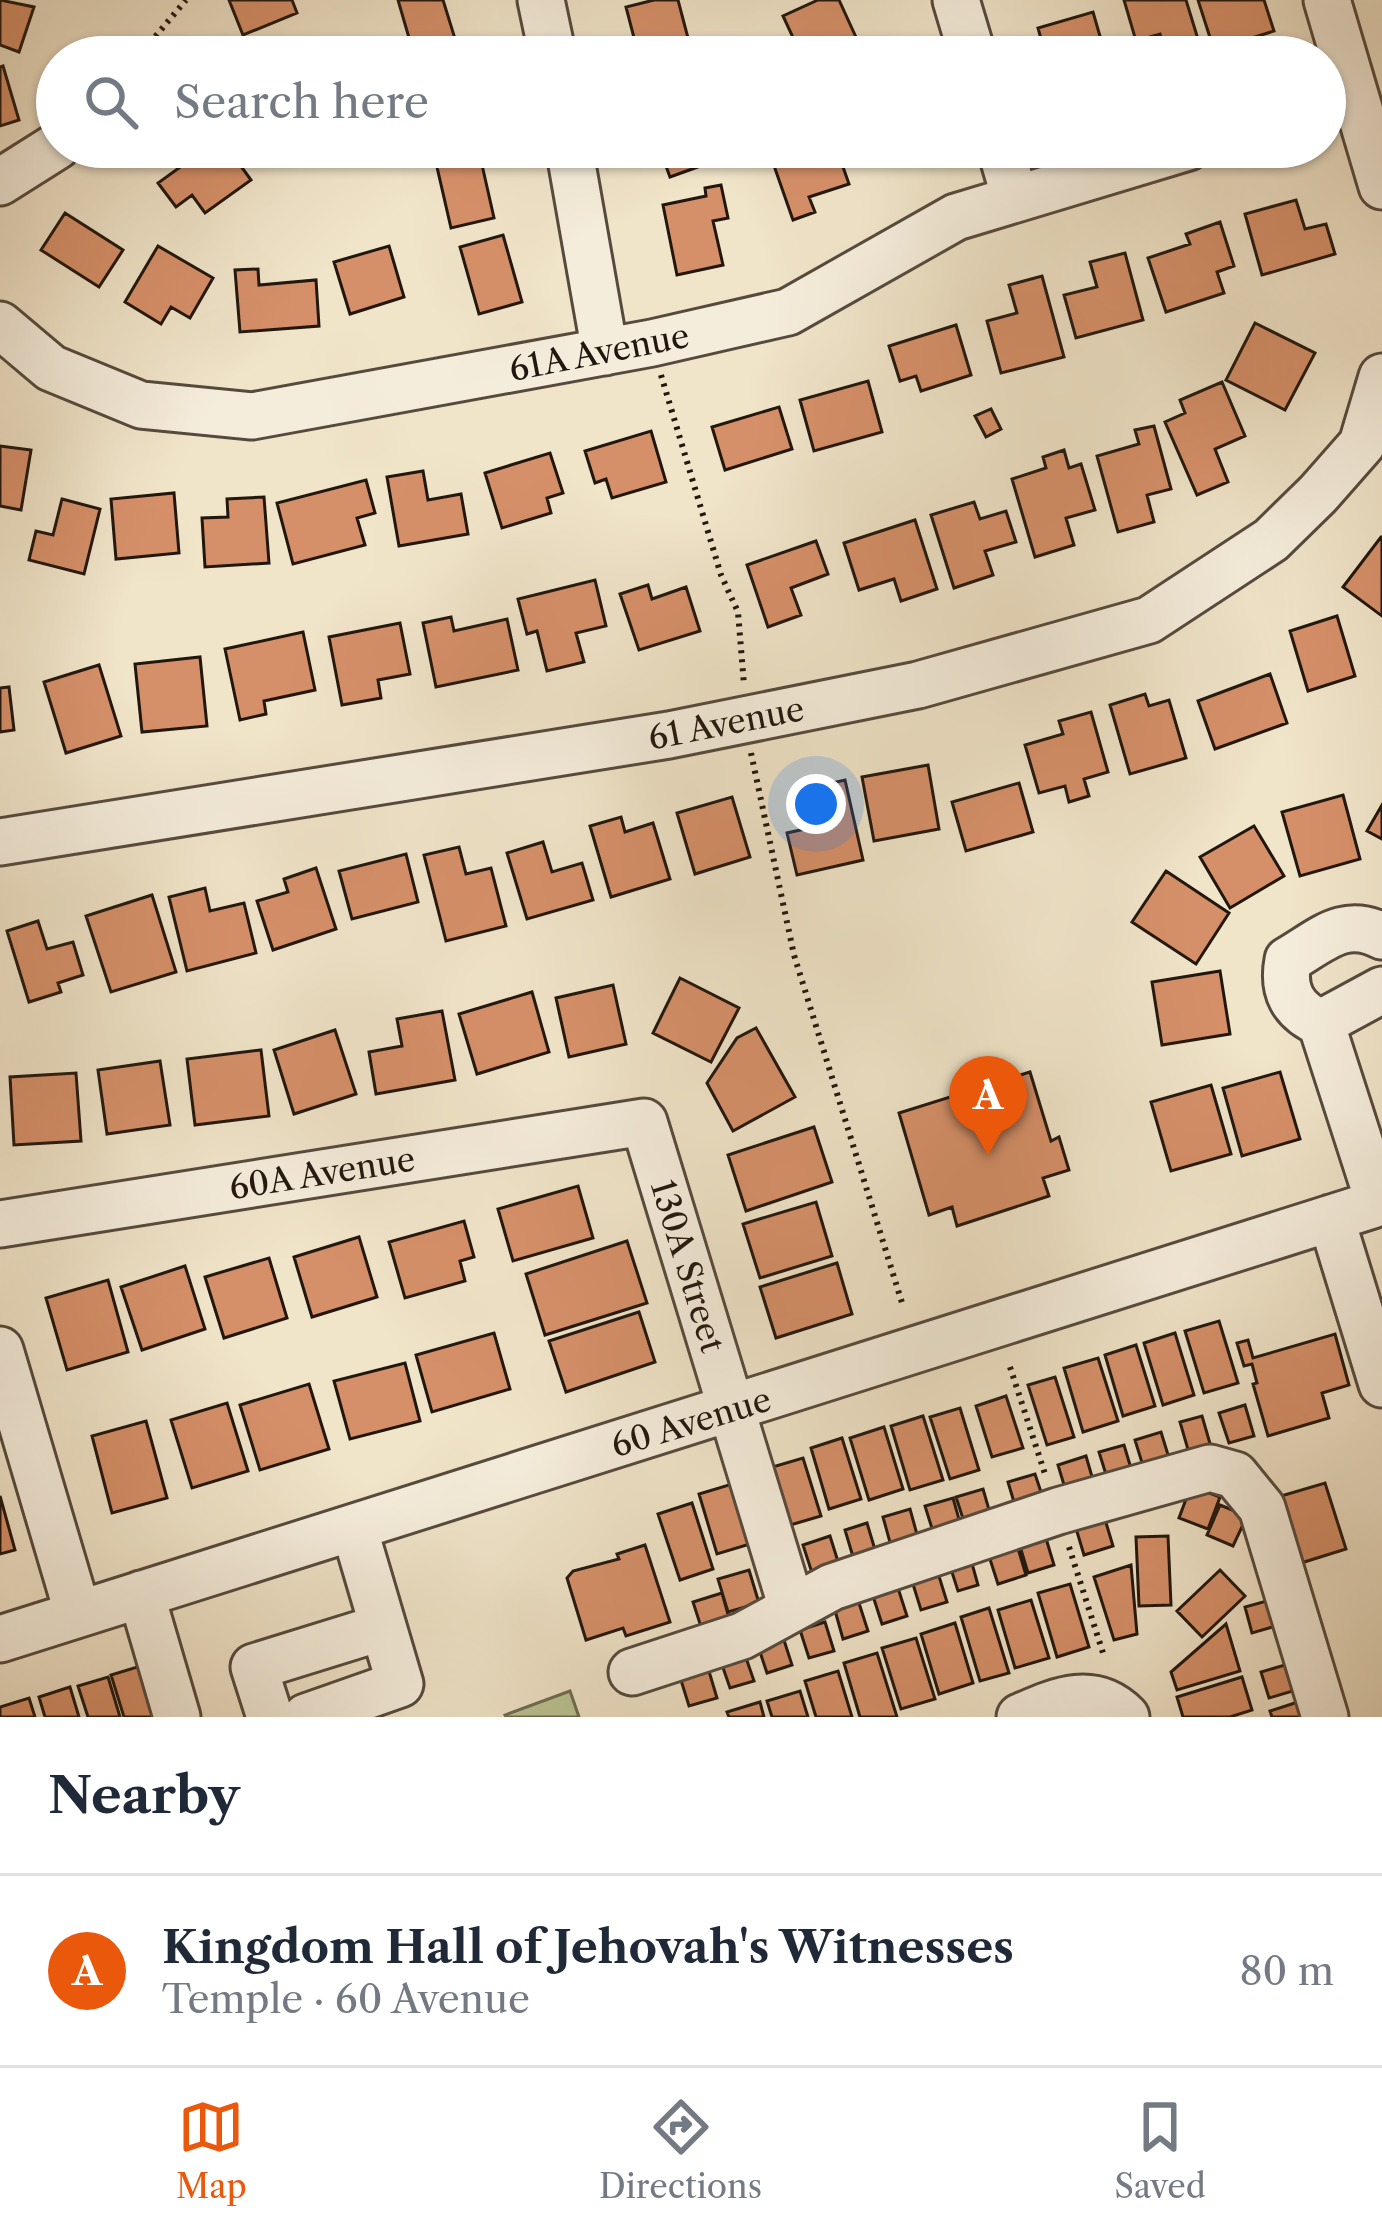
<!DOCTYPE html>
<meta charset="utf-8">
<style>
body{margin:0;font-family:"Libre Caslon Text",serif;background:#f2f2f3;color:#1f2937}
.you{position:absolute;left:816px;top:804px;width:42px;height:42px;margin:-30px;border:9px solid #fff;border-radius:50%;background:#1a73e8;box-shadow:0 0 0 18px #1a73e833}
.badge{display:grid;place-items:center;width:78px;height:78px;border-radius:50%;background:#ea580c;color:#fff;font-size:39px;font-weight:700}
.pin{position:absolute;translate:-50% -99px;filter:drop-shadow(0 3px 6px #0008)}
.pin::after{content:'';position:absolute;top:63px;width:42px;height:36px;background:inherit;clip-path:polygon(0 0,100% 0,50% 100%)}
.list{margin:0;padding:0;list-style:none}
h2{display:flex;justify-content:space-between;align-items:center;height:156px;margin:0;padding:0 48px;font-size:51px}
h2 small{font-size:39px;font-weight:400;color:#747a83}
.list li{display:grid;grid-template-columns:78px 1fr auto;gap:36px;align-items:center;box-sizing:border-box;height:192px;padding:0 48px;border-top:3px solid #e0e1e3}
.list b{display:block;font-size:45px;white-space:nowrap}
.list p{margin:0;font-size:39px;white-space:nowrap;color:#747a83}
.list em{font-size:39px;font-style:normal;color:#747a83}
.icon{flex:none;width:66px;height:66px;fill:none;stroke:currentColor;stroke-width:2;stroke-linecap:round;stroke-linejoin:round}
.map{position:relative;flex:none;width:1382px;height:1717px;overflow:hidden}
.search{position:absolute;background:#fff;box-shadow:0 3px 9px #0004;left:36px;right:36px;top:36px;height:132px;display:flex;align-items:center;gap:30px;box-sizing:border-box;padding:0 42px;border-radius:66px;color:#747a83;font-size:45px}
.sheet{height:348px;background:#fff}
nav{display:flex;justify-content:space-around;align-items:center;box-sizing:border-box;height:168px;border-top:3px solid #e0e1e3;background:#fff;font-size:33px;color:#747a83}
nav a{display:grid;justify-items:center;gap:6px}
nav .on{color:#ea580c}
.map>svg:first-child{display:block}
.green{fill:#bbc495;stroke:#6e6e52;stroke-width:3}
.building{fill:#d69069;stroke:#22170f;stroke-width:3}
.lines{fill:none;stroke-linecap:round;stroke-linejoin:round}
.minor-casing{stroke:#564a3e;stroke-width:51}
.path{stroke:#22170f;stroke-width:6;stroke-dasharray:3 6;stroke-linecap:butt}
.minor{stroke:#f5eddc;stroke-width:45}
.labels{text-anchor:middle;stroke-width:9;stroke-linejoin:round;paint-order:stroke}
.street-label{font-size:33px;fill:#22170f;stroke:#f5eddc}
</style>
<div class="map">
<svg width="1382" height="1717" viewBox="0 0 1382 1717">
<rect width="100%" height="100%" fill="#f0e4c9"/>
<filter id="stains"><feTurbulence type="fractalNoise" baseFrequency=".00167" numOctaves="4"/><feColorMatrix values="0 0 0 0 .2 0 0 0 0 .09 0 0 0 0 .02 0 0 0 .5 -.17"/></filter>
<radialGradient id="worn" r=".72"><stop offset=".6" stop-color="#630" stop-opacity="0"/><stop offset="1" stop-color="#630" stop-opacity=".3"/></radialGradient>
<path class="green" d="M570,1691L579,1717H506L505,1715Z"/>
<path class="building" d="M0,0L34,7L19,52L0,45Z
M229,0H292L297,13L243,35Z
M398,0H443L456,42L414,55Z
M654,0H678L693,57H639L626,7Z
M818,0H839L860,46L836,57H802L783,16Z
M1124,0H1186L1201,49L1166,57L1160,34L1136,41Z
M1198,0H1264L1274,31L1214,50Z
M1093,12L1106,57H1046L1038,28Z
M3,66L19,120L0,126V67Z
M208,147H227L251,180L205,213L192,195L176,207L158,183Z
M659,147H713L717,160L670,177Z
M810,147H836L849,184L809,197L815,212L793,220L772,160Z
M869,147H913L877,165Z
M480,156L494,218L451,228L437,167Z
M721,185L728,218L713,221L723,265L677,275L663,205L706,196L705,188Z
M1296,200L1305,229L1326,224L1335,254L1262,275L1245,214Z
M65,213L123,250L99,287L41,250Z
M1220,222L1234,266L1217,272L1224,293L1166,312L1148,258L1190,244L1186,234Z
M503,235L522,302L479,314L460,247Z
M158,246L213,278L190,318L171,307L161,324L125,302Z
M389,246L404,297L350,314L334,262Z
M1125,253L1143,320L1076,338L1064,295L1097,287L1090,262Z
M258,269L259,285L316,280L319,326L240,332L235,270Z
M1042,276L1064,357L1001,373L987,321L1017,313L1009,285Z
M1255,323L1315,353L1285,410L1226,380Z
M956,325L971,375L921,391L916,376L900,381L889,346Z
M868,381L882,432L814,451L800,400Z
M1222,382L1245,436L1215,449L1228,482L1197,495L1165,422L1185,413L1180,400Z
M779,407L792,449L725,470L712,427Z
M991,409L1001,429L986,437L975,416Z
M1154,426L1171,489L1147,495L1154,522L1118,532L1097,456L1139,444L1135,430Z
M651,431L666,482L612,498L606,479L595,483L585,451Z
M0,446L31,450L21,510L0,506Z
M1064,450L1069,468L1081,464L1095,510L1066,518L1074,545L1035,557L1012,479L1046,468L1043,457Z
M550,453L563,493L547,498L551,513L502,528L485,473Z
M423,471L428,500L461,494L468,534L399,546L387,477Z
M366,480L375,513L357,518L365,545L293,564L277,503Z
M174,493L179,553L116,559L111,499Z
M264,497L269,563L205,567L202,518L228,517L227,499Z
M62,499L100,509L84,574L29,560L36,531L53,535Z
M974,502L980,519L1006,511L1016,542L985,551L993,575L954,588L931,515Z
M915,520L937,589L901,601L894,579L859,590L844,543Z
M1381,537H1382V616L1343,587Z
M816,541L828,574L791,588L801,615L768,627L747,565Z
M595,580L606,626L576,633L584,662L547,671L537,631L527,634L518,599Z
M648,585L652,599L686,587L700,631L639,650L620,594Z
M1337,616L1355,676L1308,691L1290,631Z
M451,617L454,631L507,619L518,670L436,687L423,623Z
M400,623L410,674L378,680L381,698L342,705L329,637Z
M303,632L315,690L264,701L266,714L240,720L225,649Z
M200,657L207,726L142,732L135,664Z
M99,665L121,736L66,753L44,682Z
M1270,674L1287,723L1215,749L1198,701Z
M9,687L14,730L0,732V688Z
M1145,694L1149,706L1169,700L1186,758L1130,774L1110,705Z
M1091,712L1108,772L1084,779L1089,796L1069,802L1065,786L1039,793L1025,745L1063,734L1059,721Z
M928,765L939,829L874,841L862,777Z
M845,780L863,860L797,875L787,833L818,826L810,788Z
M1019,783L1033,832L966,851L952,802Z
M1343,795L1360,859L1300,876L1282,812Z
M732,797L750,857L695,874L677,813Z
M1382,805V839L1367,831Z
M621,817L625,832L653,823L670,879L611,897L590,826Z
M1254,826L1284,876L1230,908L1200,857Z
M543,842L552,872L582,863L593,900L527,919L507,853Z
M459,847L466,874L491,868L506,926L446,941L424,855Z
M406,854L418,902L352,919L339,871Z
M316,868L336,929L273,950L257,901L288,892L284,879Z
M1166,871L1229,913L1196,964L1132,922Z
M205,888L210,911L244,903L256,953L187,971L169,897Z
M152,895L176,972L111,992L86,916Z
M38,921L47,949L73,942L83,975L58,983L61,992L29,1002L7,931Z
M1220,971L1230,1034L1162,1045L1152,982Z
M680,978L739,1008L711,1062L653,1033Z
M613,985L626,1044L569,1057L556,998Z
M532,992L549,1052L477,1074L459,1014Z
M442,1011L455,1080L376,1094L369,1052L402,1046L397,1019Z
M756,1028L795,1097L733,1131L707,1083L737,1038Z
M335,1030L356,1094L294,1114L274,1050Z
M261,1050L269,1116L195,1125L187,1059Z
M160,1061L170,1125L107,1134L98,1070Z
M1030,1072L1051,1141L1059,1137L1069,1170L1043,1178L1049,1196L957,1226L952,1207L929,1215L899,1113Z
M1280,1072L1300,1139L1242,1156L1223,1088Z
M76,1073L81,1141L14,1145L10,1077Z
M1211,1085L1231,1154L1171,1171L1151,1102Z
M814,1127L832,1182L746,1211L728,1155Z
M578,1186L593,1238L513,1261L498,1209Z
M816,1202L832,1256L760,1278L743,1224Z
M464,1221L474,1257L460,1261L465,1281L405,1298L389,1242Z
M359,1237L377,1297L312,1317L294,1257Z
M627,1241L647,1303L545,1335L526,1274Z
M269,1258L287,1318L224,1338L205,1277Z
M837,1263L852,1314L776,1338L760,1287Z
M185,1266L205,1329L142,1350L121,1287Z
M108,1280L128,1352L67,1370L46,1298Z
M639,1312L655,1362L566,1392L549,1341Z
M1219,1321L1238,1383L1204,1393L1185,1331Z
M494,1333L510,1389L432,1412L416,1355Z
M1175,1333L1194,1395L1163,1405L1144,1343Z
M1335,1334L1349,1385L1322,1393L1329,1418L1268,1436L1253,1384L1257,1383L1252,1364L1244,1366L1237,1343L1248,1340L1253,1358Z
M1136,1345L1155,1406L1123,1416L1105,1355Z
M1098,1358L1118,1421L1083,1432L1064,1368Z
M405,1363L420,1421L350,1439L334,1381Z
M1055,1377L1074,1437L1047,1445L1028,1385Z
M309,1384L329,1449L260,1470L240,1405Z
M1006,1396L1023,1448L992,1457L976,1406Z
M227,1403L248,1471L192,1488L171,1420Z
M1245,1405L1254,1436L1229,1443L1219,1413Z
M960,1408L979,1470L950,1479L930,1417Z
M923,1416L943,1480L910,1490L891,1426Z
M1202,1416L1211,1447L1189,1453L1180,1422Z
M146,1421L167,1498L112,1513L92,1436Z
M884,1427L903,1489L869,1500L850,1438Z
M1161,1432L1169,1458L1143,1466L1135,1440Z
M842,1438L861,1499L829,1509L811,1448Z
M1124,1445L1133,1475L1108,1481L1099,1452Z
M1086,1456L1095,1487L1067,1495L1058,1465Z
M803,1458L821,1516L787,1526L769,1468Z
M1035,1474L1044,1501L1016,1509L1008,1482Z
M1325,1483L1346,1549L1301,1563L1281,1496Z
M732,1484L750,1544L717,1554L699,1494Z
M1191,1486L1220,1497L1208,1529L1179,1518Z
M983,1489L992,1520L966,1528L956,1497Z
M0,1496L15,1550L0,1554Z
M953,1498L962,1530L935,1538L925,1506Z
M692,1503L713,1569L680,1580L658,1514Z
M1220,1505L1247,1516L1233,1546L1207,1535Z
M910,1509L918,1538L891,1546L883,1517Z
M1104,1516L1113,1546L1084,1555L1075,1525Z
M867,1523L876,1553L854,1560L845,1530Z
M1045,1535L1054,1565L1028,1573L1019,1543Z
M830,1536L840,1568L813,1576L803,1545Z
M1168,1536L1171,1605L1139,1606L1136,1537Z
M645,1545L670,1622L626,1636L623,1628L586,1640L567,1578L573,1571L619,1559L617,1554Z
M1017,1545L1026,1575L998,1584L988,1553Z
M971,1560L978,1585L958,1591L950,1566Z
M1131,1565L1137,1634L1114,1640L1094,1577Z
M749,1570L759,1603L728,1612L718,1579Z
M1220,1570L1245,1596L1202,1637L1177,1611Z
M938,1573L947,1602L921,1610L912,1581Z
M1070,1584L1089,1647L1057,1657L1038,1593Z
M897,1585L907,1616L882,1624L872,1593Z
M722,1593L731,1625L703,1633L693,1602Z
M858,1600L868,1631L843,1639L834,1607Z
M1031,1600L1049,1658L1015,1668L998,1610Z
M1270,1600L1276,1626L1252,1633L1245,1607Z
M989,1608L1009,1673L980,1681L961,1617Z
M825,1622L834,1651L809,1658L800,1630Z
M955,1623L973,1683L939,1694L921,1634Z
M1226,1624L1240,1671L1177,1690L1171,1672Z
M782,1634L792,1665L767,1673L757,1643Z
M916,1638L935,1699L901,1709L882,1648Z
M744,1652L754,1681L730,1688L720,1659Z
M877,1653L897,1717H860L844,1663Z
M147,1664L163,1717H124L111,1675Z
M1288,1664L1296,1690L1269,1698L1261,1672Z
M708,1668L717,1698L689,1706L680,1677Z
M838,1671L852,1717H816L805,1681Z
M108,1677L120,1717H88L78,1686Z
M1242,1677L1252,1710L1230,1717H1183L1177,1697Z
M70,1687L79,1717H45L39,1697Z
M800,1691L808,1717H772L767,1701Z
M29,1698L35,1717H0V1707Z
M1301,1701L1306,1717H1272L1270,1711Z
M760,1702L764,1717H729L727,1712Z"/>
<g class="lines">
<g class="minor-casing">
<path id="minor" d="M541,0L553,57
M956,0L973,57
M1327,0L1382,186
M569,147L605,352
M1000,147L1015,198
M0,182L57,146
M0,325L51,368L141,405L252,416L652,343L788,312L956,217L1188,147
M0,842L669,735L918,685L1149,620L1271,540L1318,494L1362,444L1382,377
M1321,1023L1382,990
M1379,1203L1321,1023C1293,1011 1282,991 1288,960C1321,941 1344,916 1382,936
M1331,1218L1382,1384
M0,1224L644,1122L792,1608
M0,1350L78,1614
M141,1594L177,1717
M0,1639L1382,1202
M632,1672L742,1636L832,1587L1058,1511L1210,1468L1235,1475L1262,1508L1325,1717
M270,1717L254,1667L383,1627
M306,1717L400,1684L354,1528
M1020,1717C1057,1701 1093,1684 1126,1717"/>
</g>
<path class="path" d="M138,57L186,0
M661,375L721,575L738,612L744,685
M751,753L794,955L903,1306
M1010,1367L1046,1477
M1069,1547L1103,1653"/>
<use href="#minor" class="minor"/>
</g>
<g class="labels">
<g class="street-label">
<text transform="translate(599 352) rotate(-11)" y="12">61A Avenue</text>
<text transform="translate(726 723) rotate(-11)" y="12">61 Avenue</text>
<text transform="translate(322 1173) rotate(-9)" y="12">60A Avenue</text>
<text transform="translate(688 1266) rotate(73)" y="12">130A Street</text>
<text transform="translate(691 1422) rotate(-17)" y="12">60 Avenue</text>
</g>
</g>
<rect width="100%" height="100%" filter="url(#stains)"/>
<rect width="100%" height="100%" fill="url(#worn)"/>
</svg>
<div class="you"></div>
<div class="pin badge" style="left:988px;top:1155px">A</div>
<div class="search"><svg class="icon" aria-label="search" viewBox="0 0 24 24"><circle cx="10" cy="10" r="6"/><path d="M15 15l6 6"/></svg>Search here</div>
</div>
<section class="sheet">
<h2>Nearby<small></small></h2>
<ul class="list">
<li><span class="badge">A</span><div><b>Kingdom Hall of Jehovah's Witnesses</b><p>Temple · 60 Avenue</p></div><em>80 m</em></li>
</ul>
</section>
<nav>
<a class="on"><svg class="icon" aria-label="map" viewBox="0 0 24 24"><path d="M3 6l6-2 6 2 6-2v14l-6 2-6-2-6 2zM9 4v14M15 6v14"/></svg>Map</a>
<a><svg class="icon" aria-label="directions" viewBox="0 0 24 24"><path d="M12 3l9 9-9 9-9-9zM9 14v-3h6M13 9l2 2-2 2"/></svg>Directions</a>
<a><svg class="icon" aria-label="saved" viewBox="0 0 24 24"><path d="M7 4h10v16l-5-4-5 4z"/></svg>Saved</a>
</nav>
